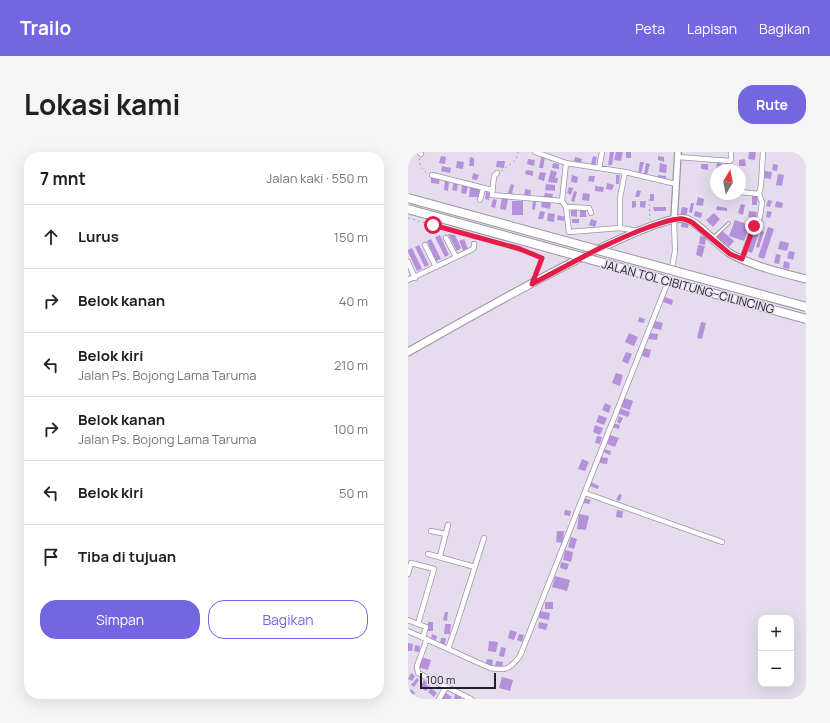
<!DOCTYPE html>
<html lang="id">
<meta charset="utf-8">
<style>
body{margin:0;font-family:Manrope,sans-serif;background:#f6f6f6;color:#202124}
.controls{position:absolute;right:12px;bottom:12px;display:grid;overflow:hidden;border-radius:8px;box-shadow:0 4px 16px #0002}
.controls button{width:36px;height:36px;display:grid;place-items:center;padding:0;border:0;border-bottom:1px solid #e0e0e0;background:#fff;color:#202124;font:20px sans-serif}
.compass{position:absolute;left:302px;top:12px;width:36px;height:36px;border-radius:50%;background:#fff;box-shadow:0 4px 16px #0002;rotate:10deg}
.scale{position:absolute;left:12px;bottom:10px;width:76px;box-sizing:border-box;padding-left:4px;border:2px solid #211e24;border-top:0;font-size:11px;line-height:14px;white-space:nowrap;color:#211e24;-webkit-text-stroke:3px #e5ddee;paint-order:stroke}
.stop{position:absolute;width:12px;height:12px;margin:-9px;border:3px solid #e11d48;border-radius:50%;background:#fff}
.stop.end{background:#e11d48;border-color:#fff;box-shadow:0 1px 4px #0008}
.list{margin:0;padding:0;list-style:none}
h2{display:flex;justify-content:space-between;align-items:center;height:52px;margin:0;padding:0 16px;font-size:17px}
h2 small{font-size:13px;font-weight:400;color:#757577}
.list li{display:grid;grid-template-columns:26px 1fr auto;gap:12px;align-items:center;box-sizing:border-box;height:64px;padding:0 16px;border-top:1px solid #e0e0e0}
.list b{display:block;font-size:15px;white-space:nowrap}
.list p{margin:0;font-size:13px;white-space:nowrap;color:#757577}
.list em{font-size:13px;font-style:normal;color:#757577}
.actions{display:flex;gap:8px;padding:12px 16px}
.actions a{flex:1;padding:9px 0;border:1px solid #7465e0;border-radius:16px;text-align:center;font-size:14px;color:#7465e0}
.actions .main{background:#7465e0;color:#fff}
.icon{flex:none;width:22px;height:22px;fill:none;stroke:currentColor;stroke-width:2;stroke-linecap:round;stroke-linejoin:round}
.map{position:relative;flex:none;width:398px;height:547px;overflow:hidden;border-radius:16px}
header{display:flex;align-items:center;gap:24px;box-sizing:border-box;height:56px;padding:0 20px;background:#7465e0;color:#fff}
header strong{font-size:19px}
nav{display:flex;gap:22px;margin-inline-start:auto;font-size:14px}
.intro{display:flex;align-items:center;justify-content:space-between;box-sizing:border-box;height:96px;padding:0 24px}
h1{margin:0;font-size:28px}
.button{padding:10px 18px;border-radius:16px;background:#7465e0;color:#fff;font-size:14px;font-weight:700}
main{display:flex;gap:24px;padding:0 24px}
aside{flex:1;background:#fff;border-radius:16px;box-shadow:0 4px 16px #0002}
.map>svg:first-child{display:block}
.building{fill:#b590db}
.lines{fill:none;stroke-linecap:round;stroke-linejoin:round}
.service-casing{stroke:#9c94a4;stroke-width:4}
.minor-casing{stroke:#9c94a4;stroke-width:6}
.tertiary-casing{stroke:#9c94a4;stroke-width:8}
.primary-casing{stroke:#9c94a4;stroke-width:9}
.path{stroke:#a6a0ad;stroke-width:1;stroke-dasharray:2 3;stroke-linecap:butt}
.service{stroke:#fff;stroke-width:2}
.minor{stroke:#fff;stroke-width:4.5}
.tertiary{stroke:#fff;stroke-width:5.5}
.primary{stroke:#fff;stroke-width:7}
.motorway-bridge-casing{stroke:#9c94a4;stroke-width:10;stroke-linecap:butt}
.motorway-bridge{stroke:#fff;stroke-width:8}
.route{stroke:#e11d48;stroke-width:5}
.labels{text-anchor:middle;stroke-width:3;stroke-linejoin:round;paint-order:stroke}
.street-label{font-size:12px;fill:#211e24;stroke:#e5ddee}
</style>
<header>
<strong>Trailo</strong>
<nav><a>Peta</a><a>Lapisan</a><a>Bagikan</a></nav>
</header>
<div class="intro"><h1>Lokasi kami</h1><a class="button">Rute</a></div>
<main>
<aside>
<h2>7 mnt<small>Jalan kaki · 550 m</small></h2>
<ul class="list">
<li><svg class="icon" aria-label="ahead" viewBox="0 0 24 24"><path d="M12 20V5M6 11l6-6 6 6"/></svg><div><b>Lurus</b></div><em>150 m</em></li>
<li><svg class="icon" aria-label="right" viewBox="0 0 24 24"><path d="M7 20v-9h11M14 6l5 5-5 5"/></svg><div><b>Belok kanan</b></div><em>40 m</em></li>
<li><svg class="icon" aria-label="left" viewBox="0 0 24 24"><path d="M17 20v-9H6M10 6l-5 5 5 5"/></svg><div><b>Belok kiri</b><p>Jalan Ps. Bojong Lama Taruma</p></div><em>210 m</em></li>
<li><svg class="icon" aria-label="right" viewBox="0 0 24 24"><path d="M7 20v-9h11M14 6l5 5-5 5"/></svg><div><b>Belok kanan</b><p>Jalan Ps. Bojong Lama Taruma</p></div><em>100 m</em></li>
<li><svg class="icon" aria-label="left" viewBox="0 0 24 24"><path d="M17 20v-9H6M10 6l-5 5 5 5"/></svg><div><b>Belok kiri</b></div><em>50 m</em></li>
<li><svg class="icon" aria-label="arrive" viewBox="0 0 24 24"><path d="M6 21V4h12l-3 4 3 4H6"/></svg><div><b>Tiba di tujuan</b></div></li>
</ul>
<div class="actions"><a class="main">Simpan</a><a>Bagikan</a></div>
</aside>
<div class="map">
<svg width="398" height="547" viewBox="0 0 398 547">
<rect width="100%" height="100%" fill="#e5ddee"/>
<path class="building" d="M202,0H206L204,13H200Z
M208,0H215L213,9L206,8Z
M218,0H223V6H218Z
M341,0H348L347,8L340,7Z
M33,4L38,5L37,12L31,11Z
M185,4L189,5L187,13L183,12Z
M250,4L256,5V10L250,8Z
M62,5L66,6V14H61Z
M133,5H137L135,16H131Z
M167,5L174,7L173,11L166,9Z
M120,7L127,8L126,14L119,12Z
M337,7L338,14H331V8Z
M49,9L56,10L55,17L48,16Z
M89,9H97L96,16L88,15Z
M309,9L314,10L313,18H308Z
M317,9H323L322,16L316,15Z
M232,10H236L233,22H230Z
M145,11L151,12V17L144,16Z
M238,11L242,12L239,23L236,22Z
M252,11L259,13L258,21L251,20Z
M293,12H300V18L293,17Z
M365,12L370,13L369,19L364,18Z
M34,14L43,16L42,21L33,19Z
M118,18L125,19V24L117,22Z
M143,18L149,20L147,26H150L149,31L140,30Z
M357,19L364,20L363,27L356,26Z
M132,20L138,21L136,29L130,27Z
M65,21L71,23L69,28L64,27Z
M370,22L376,23L374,34L368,33Z
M164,23L170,25L169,31L163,30Z
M208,23H212L211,32H208Z
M250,23L258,24V29L249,28Z
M181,24H187L186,30L180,29Z
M23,25H32L31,32L23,31Z
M37,28L41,29L40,39L36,38Z
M46,30L50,31L49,39L44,38Z
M199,31L206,33L204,38L198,37Z
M103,32L106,33L104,42L100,41Z
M138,32L147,33V39L137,38Z
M54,33L60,34L58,42L53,41Z
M187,34L196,35L195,40L187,39Z
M161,35L165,36L163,43L159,41Z
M62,36H72L71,45H61Z
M117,37L123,38L122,44L116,43Z
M229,38L233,39L231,45H227Z
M166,39L169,40L166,50L163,49Z
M78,40L82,41L81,48L77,47Z
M137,41L145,42L144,46L136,45Z
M175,41L182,42L181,49L174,48Z
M242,42H246V49H242Z
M344,44H350L349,53H344Z
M94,45L100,47L98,58L92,57Z
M290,45L296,47L295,54L288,53Z
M85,47L89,48L87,56L83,55Z
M360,48L364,49L362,55L358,54Z
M104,49H115V63H104Z
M125,49H128L127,58L124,57Z
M134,49L143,51L142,57L133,55Z
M224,49H228V55L224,56Z
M232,49H238L237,56L232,55Z
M368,49L375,51L374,56L367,55Z
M283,51H286L284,61L281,60Z
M333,52L337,53L335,63L330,61Z
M309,54L319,56V59L308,58Z
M245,55H258V59H246Z
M274,55L280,56L278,65L272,64Z
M163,57H169V65L163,64Z
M172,58H178V65H172Z
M132,59L137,60L135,67H130Z
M287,59L294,61L293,66L286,64Z
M341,59L349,60L348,66L340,65Z
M359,59L364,60L362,66L358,65Z
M140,61L147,62L146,70L139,69Z
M306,61L312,67L305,75L298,68Z
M150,63L157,65L156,69L149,68Z
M164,67H171V71H164Z
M183,67L189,69L187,75L181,73Z
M327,68L342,73L336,89L321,84Z
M274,69L281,70L280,76L273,75Z
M360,75L366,77L356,107L350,105Z
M347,76L352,78L344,101L339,99Z
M313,78L326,89L321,95L308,84Z
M353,79L356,80L351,96L348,95Z
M40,82L47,83L53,96L49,99Z
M32,83L41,103L37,105L27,85Z
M292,84L298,85L297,93L291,92Z
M23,87L33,107L28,109L19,89Z
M56,87L60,97L56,100L51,89Z
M372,89L381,91L379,99L370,97Z
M11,93L21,113L17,115L7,95Z
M290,93L297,94L294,105L288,103Z
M4,96L14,117L9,119L0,100V98Z
M381,99L387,100L385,108L379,106Z
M368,102L373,103L371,112L366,111Z
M376,109L382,111L381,117L375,116Z
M257,145L265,148L264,153L255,150Z
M231,165L237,167L236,171L230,170Z
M247,169L255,171L253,178L245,176Z
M293,170L298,171L294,187L289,186Z
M221,181L230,185L226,194L217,190Z
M240,181L250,182L249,188L239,187Z
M236,196L243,198L241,206L234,204Z
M218,200L224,202L220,212L214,209Z
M208,221L215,223L212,234L204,231Z
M216,246L225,249L222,258L213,255Z
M197,251L203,254L201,261L194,258Z
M211,256L222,260L220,265L209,261Z
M191,263L199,266L196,273L188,270Z
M211,264L215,266L212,272L209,270Z
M205,271L212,273L211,277L204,275Z
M187,273L195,276L192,283L185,280Z
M202,283L211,286L207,295L199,292Z
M189,284L194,285L192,292L187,291Z
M196,297L203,299L202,303L195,300Z
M192,305L200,306L199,312L192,311Z
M174,307L181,310L177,319L170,317Z
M183,330L191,334L190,337L182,334Z
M211,342L214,343L212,349L208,348Z
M176,346L183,348L181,352L175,351Z
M157,358L163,359L162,364L156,363Z
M209,358L215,359L214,366L208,365Z
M171,362L181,364L178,378L169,377Z
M149,379H156L155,391L148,390Z
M163,385L169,387L166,397L160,395Z
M157,398L165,400L163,410L155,408Z
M153,410L161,412L159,418L152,416Z
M147,424L162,428L159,439L144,435Z
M137,450H145V457H137Z
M132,459L142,461L141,468L131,466Z
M37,460H40L39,469L35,468Z
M20,470H25V479H20Z
M131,470L140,472L138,478L130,476Z
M37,472H43L42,482H36Z
M102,478L109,480L106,488L100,486Z
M24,482L29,484L28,488L23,486Z
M111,482L116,483L114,490L109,488Z
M33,486H38L37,492H32Z
M81,489L90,490L88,500L80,499Z
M0,491L5,492L4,499H0Z
M7,493L12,494L11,500L6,499Z
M93,495L98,496L96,505L91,504Z
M13,505L23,508L20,518L10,515Z
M79,507L85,508L84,515L77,513Z
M88,509L95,510L94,516L87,515Z
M3,521L7,524L4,529L0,527Z
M94,525L105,528L102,539L91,536Z
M9,526L11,528L6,535L3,533Z
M16,528L23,532L18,539L12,535Z
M23,536L29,541L26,545L20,540Z
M3,537L7,541L3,545L0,542V540Z
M36,540L44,545L43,547H32Z
M47,542L54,543L53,547H46Z"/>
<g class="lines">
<g class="service-casing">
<path id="service" d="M306,85L321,71"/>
</g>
<g class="minor-casing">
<path id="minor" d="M11,0L13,2
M127,0L158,11L217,20L268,32
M270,5L322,9L323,8V0
M191,16L194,0
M89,21L86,24L84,43L154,49L158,55L161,80L212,76L230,79
M24,23L84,38
M332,40L351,42
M72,48L75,37
M154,49L158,11
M158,55L181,56L183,61
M212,76V46L217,20
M38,86L48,105
M17,93L28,115
M334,107L346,74L351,69L353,58L354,50L351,42L353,33L355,0
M0,110L7,126
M0,128L63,98L66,96V92
M177,341L314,390
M23,379L38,382
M20,402L67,415
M32,404L40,373
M0,422L3,411L26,417L10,472
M0,468L18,475L15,485
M0,479L82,516C98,519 102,517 112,504L263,122L267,99L266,68
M19,487L9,514L10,521L63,547
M40,497L48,474L76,386
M31,547L38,535"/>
</g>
<g class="tertiary-casing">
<path id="tertiary" d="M266,68L270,0"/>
</g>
<g class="primary-casing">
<path id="primary" d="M0,200C40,178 245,58 278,67C292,71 309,94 323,102C345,114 374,121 398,127"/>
</g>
<path class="path" d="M12,6C10,13 14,17 19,21
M93,19C100,14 110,9 110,0
M241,47L242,68
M0,66L112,97L135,106L128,122"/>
<use href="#service" class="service"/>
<use href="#minor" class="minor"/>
<use href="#tertiary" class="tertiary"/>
<use href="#primary" class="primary"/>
<g class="motorway-bridge-casing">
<path id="motorway-bridge" d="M0,46L398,155
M0,57L398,167"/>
</g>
<use href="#motorway-bridge" class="motorway-bridge"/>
</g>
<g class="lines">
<path class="route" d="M25,73L112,97L134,106L124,132C162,112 200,90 241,75C250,72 260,68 270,67C276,66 280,68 285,71L322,102L334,107L346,74"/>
</g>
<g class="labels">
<g class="street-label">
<text transform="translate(280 135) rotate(15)" y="4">JALAN TOL CIBITUNG–CILINCING</text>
</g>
</g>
</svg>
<div class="controls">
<button>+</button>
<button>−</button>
</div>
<svg class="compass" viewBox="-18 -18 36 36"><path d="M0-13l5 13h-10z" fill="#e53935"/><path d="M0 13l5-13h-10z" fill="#757577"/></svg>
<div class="scale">100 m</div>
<div class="stop" style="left:25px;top:73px"></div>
<div class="stop end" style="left:346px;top:74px"></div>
</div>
</main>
